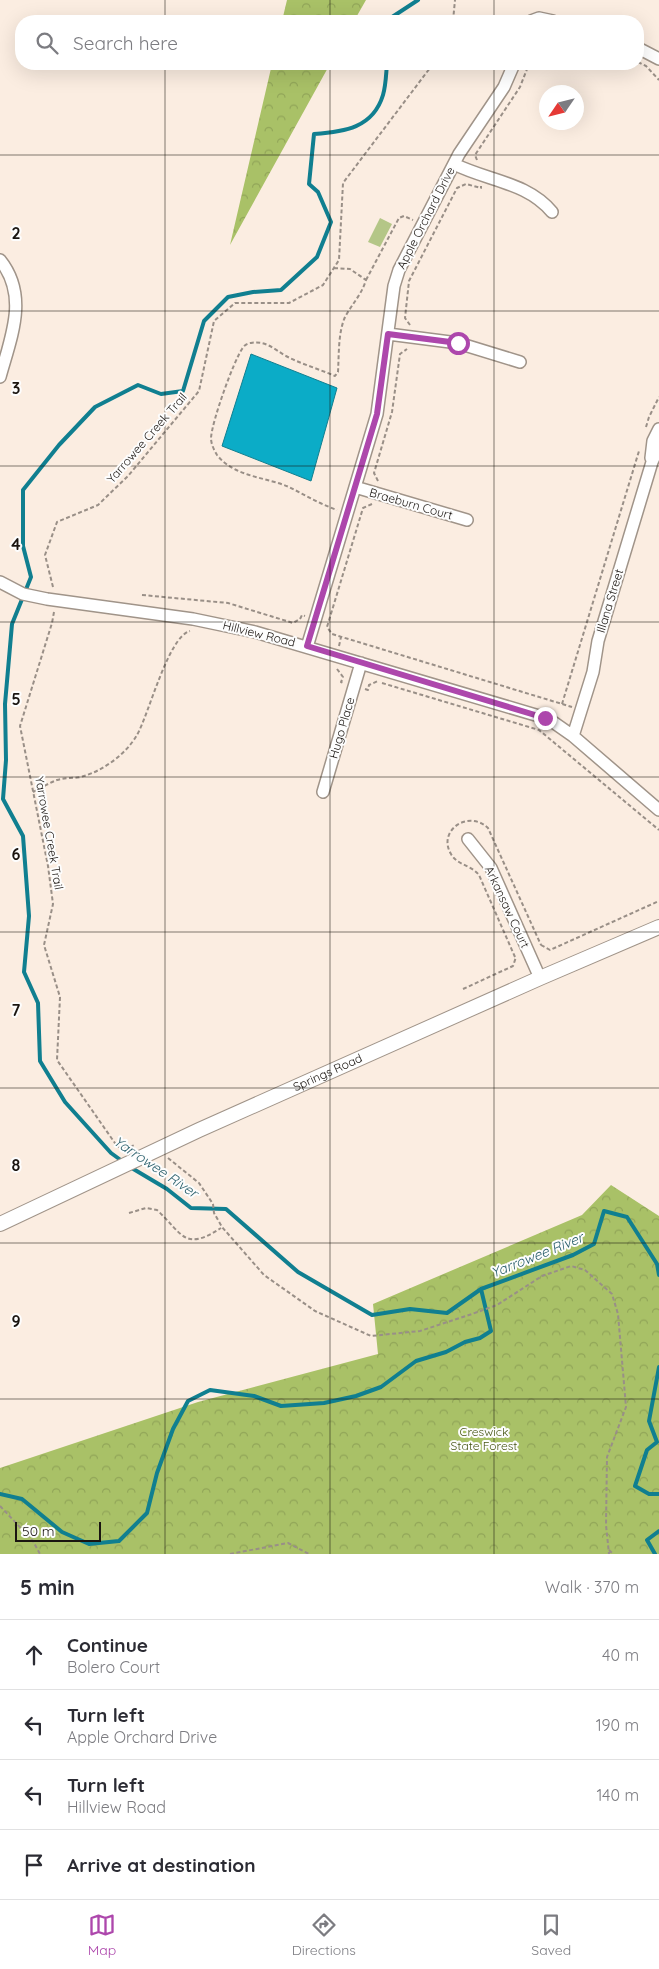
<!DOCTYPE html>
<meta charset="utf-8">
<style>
body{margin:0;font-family:Quicksand,sans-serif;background:#f7f7f7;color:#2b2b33}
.compass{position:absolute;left:539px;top:85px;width:45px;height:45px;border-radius:50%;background:#fff;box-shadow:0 5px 20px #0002;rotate:235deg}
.scale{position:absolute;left:15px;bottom:12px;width:86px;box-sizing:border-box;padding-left:5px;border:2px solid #1a1511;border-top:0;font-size:14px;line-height:18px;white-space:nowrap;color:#1a1511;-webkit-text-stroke:4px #fdfdfd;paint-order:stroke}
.stop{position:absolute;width:15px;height:15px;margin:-11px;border:4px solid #ad47ac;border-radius:50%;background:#fff}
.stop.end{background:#ad47ac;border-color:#fff;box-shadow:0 1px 5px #0008}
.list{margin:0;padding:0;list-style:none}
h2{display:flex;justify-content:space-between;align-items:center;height:65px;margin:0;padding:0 20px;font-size:21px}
h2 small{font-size:16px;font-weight:400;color:#7c7c81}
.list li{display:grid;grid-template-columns:32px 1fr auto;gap:15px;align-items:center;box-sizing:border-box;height:70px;padding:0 20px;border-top:1px solid #e1e1e2}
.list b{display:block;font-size:19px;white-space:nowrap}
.list p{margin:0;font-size:16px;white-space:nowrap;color:#7c7c81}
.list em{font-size:16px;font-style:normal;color:#7c7c81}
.icon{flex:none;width:28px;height:28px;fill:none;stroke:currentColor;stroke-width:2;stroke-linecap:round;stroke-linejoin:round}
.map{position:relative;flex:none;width:659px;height:1554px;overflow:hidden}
.search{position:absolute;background:#fff;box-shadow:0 5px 20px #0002;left:15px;right:15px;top:15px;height:55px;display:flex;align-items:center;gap:12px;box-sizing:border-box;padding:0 18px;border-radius:20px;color:#7c7c81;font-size:19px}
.sheet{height:345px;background:#fff}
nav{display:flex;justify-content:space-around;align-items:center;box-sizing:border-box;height:70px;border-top:1px solid #e1e1e2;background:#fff;font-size:14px;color:#7c7c81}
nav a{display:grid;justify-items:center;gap:2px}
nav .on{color:#ad47ac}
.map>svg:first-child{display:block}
.green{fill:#b4c687}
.forest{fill:url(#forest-crowns)}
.water{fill:#0bacc7;stroke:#107f90}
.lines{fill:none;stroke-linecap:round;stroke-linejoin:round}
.stream{stroke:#107f90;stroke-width:4}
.minor-casing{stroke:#a09489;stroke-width:14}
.tertiary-casing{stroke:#a09489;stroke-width:16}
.path{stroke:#998f87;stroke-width:2;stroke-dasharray:4 2.5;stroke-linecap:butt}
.minor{stroke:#fff;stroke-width:11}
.tertiary{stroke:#fff;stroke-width:14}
.route{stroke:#ad47ac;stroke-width:6}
.grid{fill:none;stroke:#1a1511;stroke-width:1;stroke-opacity:0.55}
.labels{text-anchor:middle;stroke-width:4;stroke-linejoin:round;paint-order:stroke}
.street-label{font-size:12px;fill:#1a1511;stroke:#fdfdfd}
.park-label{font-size:12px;fill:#465513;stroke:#fdfdfd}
.water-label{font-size:14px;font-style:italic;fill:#2b606c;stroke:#fdfdfd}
.grid-label{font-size:16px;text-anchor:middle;font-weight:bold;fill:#1a1511;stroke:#fdfdfd;stroke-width:4;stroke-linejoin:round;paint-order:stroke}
</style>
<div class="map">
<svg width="659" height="1554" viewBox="0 0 659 1554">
<defs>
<pattern id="forest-crowns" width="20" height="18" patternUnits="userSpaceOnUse" patternTransform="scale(1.25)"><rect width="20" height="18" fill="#a9c167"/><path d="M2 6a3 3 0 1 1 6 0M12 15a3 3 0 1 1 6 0" fill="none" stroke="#91a558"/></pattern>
</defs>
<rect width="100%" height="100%" fill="#fbede1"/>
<path class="green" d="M380,218L392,224L380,247L368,242Z"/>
<path class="forest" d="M287,0H366L354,21H282Z
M272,64H330L230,245Z
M611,1185L659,1216V1554H0V1468L198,1402L378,1354L373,1304L582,1215Z"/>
<path class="water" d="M251,354L337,388L311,481L222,446Z"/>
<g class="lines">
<path class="stream" d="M386,21L418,0
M122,1161L111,1153L65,1102L40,1061L38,1003L24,972L29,916L23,836L3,799L6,760L5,704L12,624L31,577L23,546V490L59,445L95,407L138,385L161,394L183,391L204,321L228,297L253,292L281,290L317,257L331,222L318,192L309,184L314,134C344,132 373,128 383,95C386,85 386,74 387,64
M130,1167L167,1189L191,1208L226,1209L298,1272L372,1315L410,1309L447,1313L481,1289L573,1255L594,1244L604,1211L627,1217L657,1264L659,1275
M659,1367L649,1421L657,1442L647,1450L635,1486L649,1494H659
M0,1494L22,1499L62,1532L89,1544L119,1541L147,1513L157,1473L173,1429L188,1401L210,1390L254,1396L281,1406L324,1403L356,1396L381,1387L416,1361L446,1352L465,1342L480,1338L491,1331L481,1289
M655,1554L647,1540L659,1531"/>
<g class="minor-casing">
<path id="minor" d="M531,21L539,18L553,21
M638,48L659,59
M454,164C488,181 527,182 552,212
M0,260C29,296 11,337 0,377
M388,334L458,343L520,362
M651,458L653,441L659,429
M355,487L467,520
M0,582L23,594L47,599L193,619L255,632L539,716L553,722L573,736L659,810
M307,647L377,414L394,286L399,270L459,154L504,87L514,64
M573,736L593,672L598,641L652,462L659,447
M323,792L361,663
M468,839L491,868L540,978"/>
</g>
<g class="tertiary-casing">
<g id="tertiary">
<path id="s1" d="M0,1224L199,1130L540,978L659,927"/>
</g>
</g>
<path class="path" d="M453,21L455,0
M638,62L646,66L659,80
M477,160L475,155L520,87L529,64
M334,268L350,269L366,280C362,294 352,304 345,317C338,333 339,355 338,372L335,376C319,369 301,364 286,356C274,349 265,340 251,343C248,343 244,345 242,349C233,363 212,421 211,438C211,444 214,450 217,455C234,477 266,477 289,487C305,495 320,504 337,510
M366,280L399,218L404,216L413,220
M410,325L405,318L409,281L457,188L466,184L481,188V186
M646,427L649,417L659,397
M378,481L374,473L392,412L400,354L407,349
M372,504L363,508L327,627L332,634L572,707
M53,587L45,555L57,522L98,505L128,476L199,391L214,321L235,303H289L323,285L339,260L343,183L433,64
M142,595L228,603L293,623L300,619L302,615L305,616
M54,612L52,623L20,726L48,866L53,904L44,945L60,997L57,1060L117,1146L123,1149L135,1145
M339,646L341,637
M337,669L343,677L341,682L343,683
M382,683L539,730L659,830
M365,689L368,690L369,685L378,681
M562,704L639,451
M33,792C41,788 49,783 57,780C66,777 75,779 84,776C104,770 126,754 137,735C149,714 168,637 190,631
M541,945L550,950L659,901
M515,957L479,875C471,865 457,865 451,854C437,831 468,809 488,828L541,945
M463,989L513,966L516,957
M168,1158L199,1183L213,1204L214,1213L222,1227L264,1275L315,1311L371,1336L420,1331L472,1314L497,1305L542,1276L571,1266L585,1270L612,1294L618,1314L626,1407L607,1457L606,1525L609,1554
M129,1213L146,1208L157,1210C183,1234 184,1252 221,1228
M0,1506L33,1541L40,1554
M609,1550L613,1554
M230,1554L288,1543L309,1554"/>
<use href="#minor" class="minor"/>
<use href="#tertiary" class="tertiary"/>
</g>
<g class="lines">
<path class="route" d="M458,343L388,334L377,414L307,646L545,718"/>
</g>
<path class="grid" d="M165,0V21M330,0V21M494,0V21M165,64V1554M330,64V1554M494,64V1554M0,155H659M0,311H659M0,466H659M0,622H659M0,777H659M0,932H659M0,1088H659M0,1243H659M0,1399H659"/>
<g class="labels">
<g class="street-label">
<text transform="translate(426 218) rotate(-63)" y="4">Apple Orchard Drive</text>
<text transform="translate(147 438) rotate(-49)" y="4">Yarrowee Creek Trail</text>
<text transform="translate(411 504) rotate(16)" y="4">Braeburn Court</text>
<text transform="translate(610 601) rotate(-73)" y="4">Illana Street</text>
<text transform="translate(259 634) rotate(14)" y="4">Hillview Road</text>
<text transform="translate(342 728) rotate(-74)" y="4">Hugo Place</text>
<text transform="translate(49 833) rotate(80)" y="4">Yarrowee Creek Trail</text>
<text transform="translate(507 907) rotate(65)" y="4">Arkansaw Court</text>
<text dy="4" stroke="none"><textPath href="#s1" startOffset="361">Springs Road</textPath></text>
</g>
<g class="park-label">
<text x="484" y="1436">Creswick<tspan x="484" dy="14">State Forest</tspan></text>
</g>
<g class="water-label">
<text transform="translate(156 1167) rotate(34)" y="5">Yarrowee River</text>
<text transform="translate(537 1255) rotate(-22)" y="5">Yarrowee River</text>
</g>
</g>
<g class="grid-label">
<text x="16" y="239">2</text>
<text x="16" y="394">3</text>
<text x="16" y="550">4</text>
<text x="16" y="705">5</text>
<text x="16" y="860">6</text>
<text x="16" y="1016">7</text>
<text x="16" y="1171">8</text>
<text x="16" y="1327">9</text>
</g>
</svg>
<svg class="compass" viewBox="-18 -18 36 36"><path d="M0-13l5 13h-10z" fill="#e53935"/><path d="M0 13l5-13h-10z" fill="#7c7c81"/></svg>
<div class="scale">50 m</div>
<div class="stop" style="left:458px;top:343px"></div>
<div class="stop end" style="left:545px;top:718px"></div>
<div class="search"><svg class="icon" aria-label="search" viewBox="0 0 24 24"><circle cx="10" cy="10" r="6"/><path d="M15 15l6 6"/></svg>Search here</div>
</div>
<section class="sheet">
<h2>5 min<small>Walk · 370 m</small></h2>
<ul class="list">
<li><svg class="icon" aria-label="ahead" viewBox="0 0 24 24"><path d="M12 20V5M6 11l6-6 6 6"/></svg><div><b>Continue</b><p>Bolero Court</p></div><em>40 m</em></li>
<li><svg class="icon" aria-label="left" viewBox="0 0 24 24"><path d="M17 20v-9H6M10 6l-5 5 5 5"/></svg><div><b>Turn left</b><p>Apple Orchard Drive</p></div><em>190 m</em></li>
<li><svg class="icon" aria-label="left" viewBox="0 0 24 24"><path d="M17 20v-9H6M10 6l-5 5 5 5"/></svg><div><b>Turn left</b><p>Hillview Road</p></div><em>140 m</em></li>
<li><svg class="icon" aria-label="arrive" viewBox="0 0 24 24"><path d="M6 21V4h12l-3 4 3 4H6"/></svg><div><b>Arrive at destination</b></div></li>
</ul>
</section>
<nav>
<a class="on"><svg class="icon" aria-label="map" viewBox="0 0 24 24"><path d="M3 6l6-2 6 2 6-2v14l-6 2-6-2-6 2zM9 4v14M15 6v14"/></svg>Map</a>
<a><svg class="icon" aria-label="directions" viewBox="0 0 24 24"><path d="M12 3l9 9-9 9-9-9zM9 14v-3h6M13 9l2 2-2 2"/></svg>Directions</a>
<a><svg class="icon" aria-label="saved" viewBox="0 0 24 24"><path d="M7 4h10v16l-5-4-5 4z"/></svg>Saved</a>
</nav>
